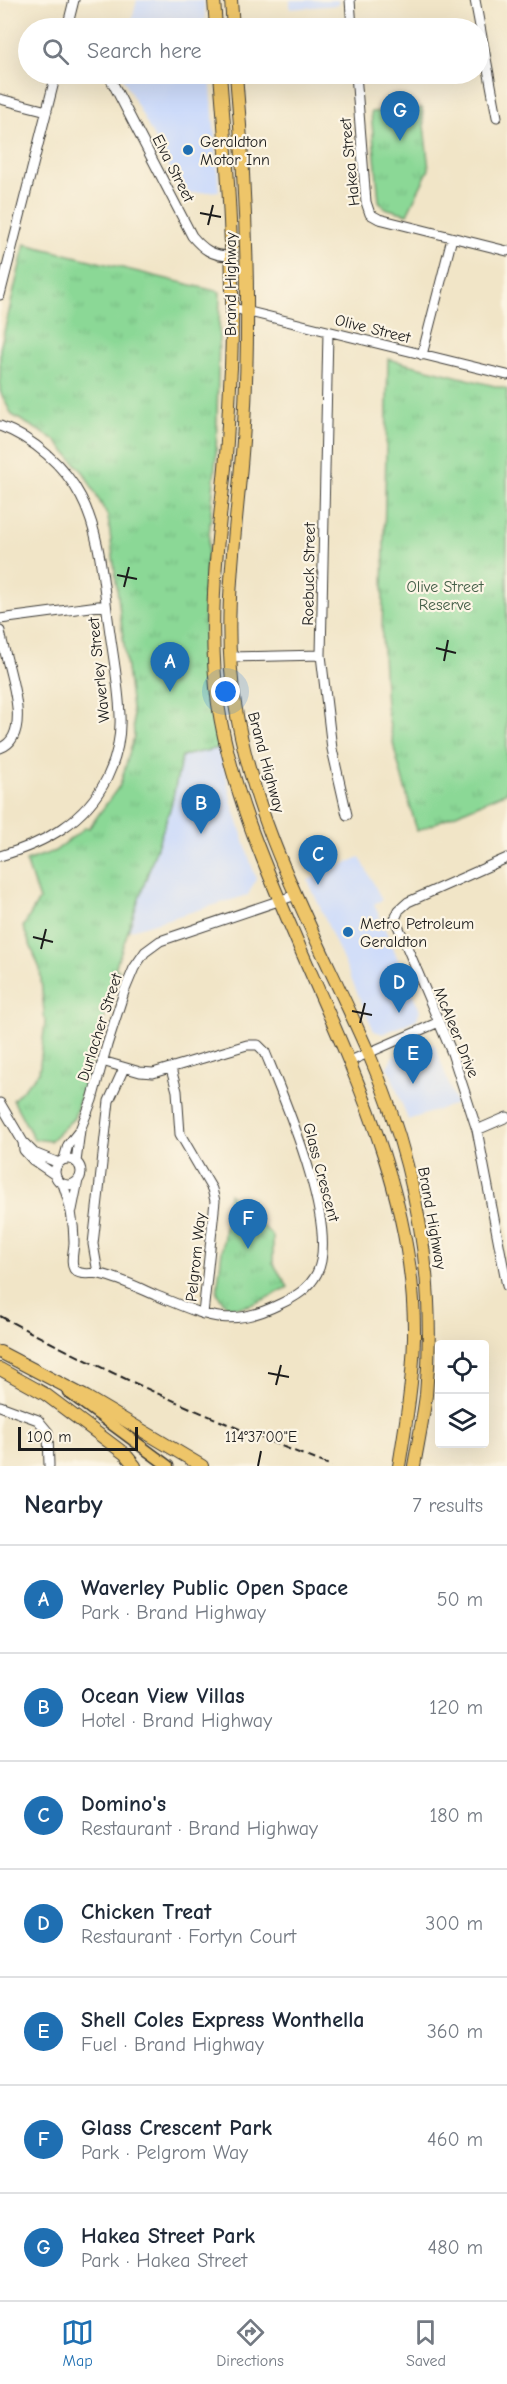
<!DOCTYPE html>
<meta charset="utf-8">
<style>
body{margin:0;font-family:"Comic Neue",sans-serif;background:#f6f6f7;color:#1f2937}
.controls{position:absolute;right:18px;bottom:18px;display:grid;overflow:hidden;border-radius:6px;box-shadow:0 6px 24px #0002}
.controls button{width:54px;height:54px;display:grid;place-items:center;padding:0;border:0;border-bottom:2px solid #e0e1e3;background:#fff;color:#1f2937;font:30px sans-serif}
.scale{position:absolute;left:18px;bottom:15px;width:120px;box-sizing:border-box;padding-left:6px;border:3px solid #1c1c1c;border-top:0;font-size:16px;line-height:21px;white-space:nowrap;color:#1c1c1c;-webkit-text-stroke:4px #fcf5e5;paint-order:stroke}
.you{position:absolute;left:226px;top:692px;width:21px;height:21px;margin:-15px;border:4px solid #fff;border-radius:50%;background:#1a73e8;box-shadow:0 0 0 9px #1a73e833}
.badge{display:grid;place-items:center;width:39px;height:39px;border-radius:50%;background:#1f6fb2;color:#fff;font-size:20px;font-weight:700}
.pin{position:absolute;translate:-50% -50px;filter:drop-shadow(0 2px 3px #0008)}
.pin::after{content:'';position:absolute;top:32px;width:21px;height:18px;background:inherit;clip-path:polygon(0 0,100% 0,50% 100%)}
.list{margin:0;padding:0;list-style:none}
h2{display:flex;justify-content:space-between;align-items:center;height:78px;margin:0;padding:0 24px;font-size:26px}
h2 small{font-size:20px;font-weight:400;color:#747a83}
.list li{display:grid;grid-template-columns:39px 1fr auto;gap:18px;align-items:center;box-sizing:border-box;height:108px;padding:0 24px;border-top:2px solid #e0e1e3}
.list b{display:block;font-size:22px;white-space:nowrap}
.list p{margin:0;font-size:20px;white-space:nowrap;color:#747a83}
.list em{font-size:20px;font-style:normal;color:#747a83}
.icon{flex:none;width:33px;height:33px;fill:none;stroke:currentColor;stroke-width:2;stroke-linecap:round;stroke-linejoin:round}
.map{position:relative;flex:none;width:507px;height:1466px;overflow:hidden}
.search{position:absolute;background:#fff;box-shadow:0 6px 24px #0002;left:18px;right:18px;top:18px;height:66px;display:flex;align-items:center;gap:15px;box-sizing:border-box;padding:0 21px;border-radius:33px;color:#747a83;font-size:22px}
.sheet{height:834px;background:#fff}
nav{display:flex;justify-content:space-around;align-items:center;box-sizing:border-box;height:84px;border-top:2px solid #e0e1e3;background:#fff;font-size:16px;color:#747a83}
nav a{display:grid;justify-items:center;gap:3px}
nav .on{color:#1f6fb2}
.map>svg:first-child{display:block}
.built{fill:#cddbfa}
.grass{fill:url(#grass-tufts);stroke:#547a59;stroke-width:1.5}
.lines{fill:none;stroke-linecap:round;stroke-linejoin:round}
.minor-casing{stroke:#3c3a36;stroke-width:11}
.major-casing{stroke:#3c3a36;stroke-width:13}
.highway-casing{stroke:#3c3a36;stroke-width:14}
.minor{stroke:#fff;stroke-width:9}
.major{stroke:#eec569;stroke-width:10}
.highway{stroke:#eec569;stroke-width:12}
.rail{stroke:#1c1c1c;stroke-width:2;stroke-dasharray:9 4.5;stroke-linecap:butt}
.ticks{fill:none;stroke:#1c1c1c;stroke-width:2}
.poi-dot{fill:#1f6fb2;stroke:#fcf5e5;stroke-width:2}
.labels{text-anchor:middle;stroke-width:4.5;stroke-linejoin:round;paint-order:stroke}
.poi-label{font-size:16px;fill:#1c1c1c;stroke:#fcf5e5;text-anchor:start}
.street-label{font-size:16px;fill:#1c1c1c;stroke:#fcf5e5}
.park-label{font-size:16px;fill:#435e47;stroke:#fcf5e5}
.ticks-label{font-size:15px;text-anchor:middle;fill:#1c1c1c;stroke:#fcf5e5;stroke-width:4.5;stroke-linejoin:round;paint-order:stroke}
</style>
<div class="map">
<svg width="507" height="1466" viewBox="0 0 507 1466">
<defs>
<pattern id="grass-tufts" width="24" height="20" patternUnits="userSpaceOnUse" patternTransform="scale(1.5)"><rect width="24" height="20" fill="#8bd896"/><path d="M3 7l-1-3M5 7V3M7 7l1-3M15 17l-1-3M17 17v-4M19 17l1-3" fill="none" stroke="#77b981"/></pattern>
</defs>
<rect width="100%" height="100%" fill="#fcf5e5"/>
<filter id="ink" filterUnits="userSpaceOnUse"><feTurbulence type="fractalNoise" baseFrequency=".0167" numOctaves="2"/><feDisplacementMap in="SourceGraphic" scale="12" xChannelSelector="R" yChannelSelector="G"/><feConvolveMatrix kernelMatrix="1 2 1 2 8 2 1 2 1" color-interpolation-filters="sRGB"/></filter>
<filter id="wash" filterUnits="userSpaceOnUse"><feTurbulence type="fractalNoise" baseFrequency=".008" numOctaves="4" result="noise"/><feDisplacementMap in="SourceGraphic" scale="24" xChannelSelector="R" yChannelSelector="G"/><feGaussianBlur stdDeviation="1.35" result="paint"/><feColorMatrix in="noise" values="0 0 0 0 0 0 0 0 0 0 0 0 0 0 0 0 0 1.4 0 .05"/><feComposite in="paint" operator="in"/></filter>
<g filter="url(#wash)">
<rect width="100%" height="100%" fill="#f1e5c7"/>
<path class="built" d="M137,0H204L206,28H130Z
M290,0H338L339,5L290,9Z
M121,74H210L219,191L183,194Z
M220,748L232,803L256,879L248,895L128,931L171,806L182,755Z
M360,857L382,900L374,904L420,1010L417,1019L383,1034L374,1031L308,880Z
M425,1042L435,1045L456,1104L408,1120L388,1067L392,1057Z"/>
<path class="grass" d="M422,108L429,169L407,214L385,208L379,201L371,112Z
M25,244L220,292L216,457L204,593L205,666L220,748L182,756L171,806L115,969L119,970L74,1118L50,1141L34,1139L13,1100L39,1072L45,1023L40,969L23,927L39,900L26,861L55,851L86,827L89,828L120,785L134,737L133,717L108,517L84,473L55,440L12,415L0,391V349Z
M388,359L507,389V792L417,831L395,752L386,706L382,636Z
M229,1193L273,1236V1263L288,1287C273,1295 246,1311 229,1306C223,1305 220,1297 217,1292Z"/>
</g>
<g filter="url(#ink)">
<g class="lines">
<g class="minor-casing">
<path id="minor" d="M350,0L352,28
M475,0L497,117
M67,28L74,0
M108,74L192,236C203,249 212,256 230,256
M356,74L366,202L370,214L379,219L507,251
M0,99L47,111
M0,295L56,74
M233,308L507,375
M328,332L321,655L332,749L347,815
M422,355L452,238
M0,426C33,438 65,466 81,497C101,535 103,584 109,626C113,656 119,686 120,716C121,738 116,759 107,778C85,822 45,843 0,856
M0,619L106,605
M0,631C4,659 37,735 0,748
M230,657L321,655
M507,858L408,902L399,910L395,919L452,1053L477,1130L507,1286
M350,1061L439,1022
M171,1069L177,1091L180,1134L212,1189L215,1201L203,1314
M0,1103L23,1142L24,1150L33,1160L55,1175
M477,1130L507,1117
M23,1142L34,1153L59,1163
M64,1159L68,1145L80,1130
M55 1172a13 13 0 1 1 26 0a13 13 0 1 1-26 0Z
M76,1162L80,1130L92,1100L107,1045L124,992L134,968L145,952L160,941L296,895
M63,1184C70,1203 74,1221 74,1242C74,1250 70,1262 74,1269C80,1277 92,1272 100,1274C119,1278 137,1287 155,1295C205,1315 228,1330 280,1304C295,1297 309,1289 317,1273C340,1227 284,1099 265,1052L258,1045H247L153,1073L140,1072L102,1061
M72,1210L78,1180
M98,1273L93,1244L109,1101L124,1068
M0,1406L38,1420L48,1432L49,1466"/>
</g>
<g class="major-casing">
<path id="major" d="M68,1392L168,1466"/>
</g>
<g class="highway-casing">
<path id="highway" d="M214,0L216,28
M231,0L233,28
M220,74C228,171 235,270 231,368C229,401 228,435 225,468C217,547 207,625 218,704C231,790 266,869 300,948C354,1072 416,1200 414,1338C413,1381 406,1423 399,1466
M236,74C246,191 251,307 244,425C239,518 220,611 235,704C254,828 318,938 368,1052C415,1161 437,1277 426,1395C423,1419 418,1443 414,1466
M0,1352L86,1397L202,1466
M0,1369L45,1394L125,1454L135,1466"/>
</g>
<use href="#minor" class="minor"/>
<use href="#major" class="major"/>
<use href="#highway" class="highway"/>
<path class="rail" d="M0,1316C108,1374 218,1422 332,1466"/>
</g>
</g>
<path class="ticks" d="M200,213L221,217M208,225L213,205M117,575L137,579M124,587L129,567M436,648L456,653M444,661L448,640M33,937L53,942M41,949L46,929M352,1011L372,1015M360,1023L365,1003M268,1373L289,1377M276,1385L281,1365M258,1466L261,1451"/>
<g class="poi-dot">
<circle cx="188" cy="150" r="6"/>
<circle cx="348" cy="932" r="6"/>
</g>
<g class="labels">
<g class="poi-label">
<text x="200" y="147">Geraldton<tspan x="200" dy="18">Motor Inn</tspan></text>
<text x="360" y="929">Metro Petroleum<tspan x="360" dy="18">Geraldton</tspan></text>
</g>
<g class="street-label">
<text transform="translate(349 162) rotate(-96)" y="6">Hakea Street</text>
<text transform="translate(174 168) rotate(63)" y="6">Elva Street</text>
<text transform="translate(230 284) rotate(-90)" y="6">Brand Highway</text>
<text transform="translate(373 328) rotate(14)" y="6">Olive Street</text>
<text transform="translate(308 574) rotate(-89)" y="6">Roebuck Street</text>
<text transform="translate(98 670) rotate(-96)" y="6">Waverley Street</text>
<text transform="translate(267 762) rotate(75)" y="6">Brand Highway</text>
<text transform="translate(99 1027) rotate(-72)" y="6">Durlacher Street</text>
<text transform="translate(457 1032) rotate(68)" y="6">McAleer Drive</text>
<text transform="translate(322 1172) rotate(75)" y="6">Glass Crescent</text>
<text transform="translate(433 1218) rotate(80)" y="6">Brand Highway</text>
<text transform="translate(195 1257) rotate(-84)" y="6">Pelgrom Way</text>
</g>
<g class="park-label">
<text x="445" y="592">Olive Street<tspan x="445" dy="18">Reserve</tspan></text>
</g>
</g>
<g class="ticks-label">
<text x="261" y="1442">114°37'00"E</text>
</g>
</svg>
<div class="controls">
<button><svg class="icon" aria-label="locate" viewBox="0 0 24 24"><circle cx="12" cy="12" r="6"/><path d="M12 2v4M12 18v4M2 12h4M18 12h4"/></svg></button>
<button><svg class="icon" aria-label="layers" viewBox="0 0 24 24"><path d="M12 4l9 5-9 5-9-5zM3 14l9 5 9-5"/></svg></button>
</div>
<div class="scale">100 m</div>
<div class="you"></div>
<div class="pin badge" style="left:170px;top:692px">A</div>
<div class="pin badge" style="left:201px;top:834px">B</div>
<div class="pin badge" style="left:318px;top:885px">C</div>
<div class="pin badge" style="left:399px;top:1013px">D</div>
<div class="pin badge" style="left:413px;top:1084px">E</div>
<div class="pin badge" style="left:248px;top:1249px">F</div>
<div class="pin badge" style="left:400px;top:141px">G</div>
<div class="search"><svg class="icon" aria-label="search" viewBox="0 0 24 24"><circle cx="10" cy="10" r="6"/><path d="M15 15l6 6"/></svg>Search here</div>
</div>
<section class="sheet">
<h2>Nearby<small>7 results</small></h2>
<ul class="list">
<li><span class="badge">A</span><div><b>Waverley Public Open Space</b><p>Park · Brand Highway</p></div><em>50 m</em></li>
<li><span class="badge">B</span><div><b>Ocean View Villas</b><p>Hotel · Brand Highway</p></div><em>120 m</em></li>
<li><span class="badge">C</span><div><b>Domino's</b><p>Restaurant · Brand Highway</p></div><em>180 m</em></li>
<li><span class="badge">D</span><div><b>Chicken Treat</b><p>Restaurant · Fortyn Court</p></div><em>300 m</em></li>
<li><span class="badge">E</span><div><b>Shell Coles Express Wonthella</b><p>Fuel · Brand Highway</p></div><em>360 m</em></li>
<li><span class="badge">F</span><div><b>Glass Crescent Park</b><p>Park · Pelgrom Way</p></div><em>460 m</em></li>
<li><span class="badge">G</span><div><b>Hakea Street Park</b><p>Park · Hakea Street</p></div><em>480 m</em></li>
</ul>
</section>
<nav>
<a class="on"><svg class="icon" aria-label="map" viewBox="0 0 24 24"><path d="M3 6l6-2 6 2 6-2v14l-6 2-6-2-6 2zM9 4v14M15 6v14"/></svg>Map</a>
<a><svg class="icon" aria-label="directions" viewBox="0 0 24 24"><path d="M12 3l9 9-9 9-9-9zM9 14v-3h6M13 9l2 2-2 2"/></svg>Directions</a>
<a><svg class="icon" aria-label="saved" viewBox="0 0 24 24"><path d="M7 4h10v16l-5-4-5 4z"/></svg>Saved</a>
</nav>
